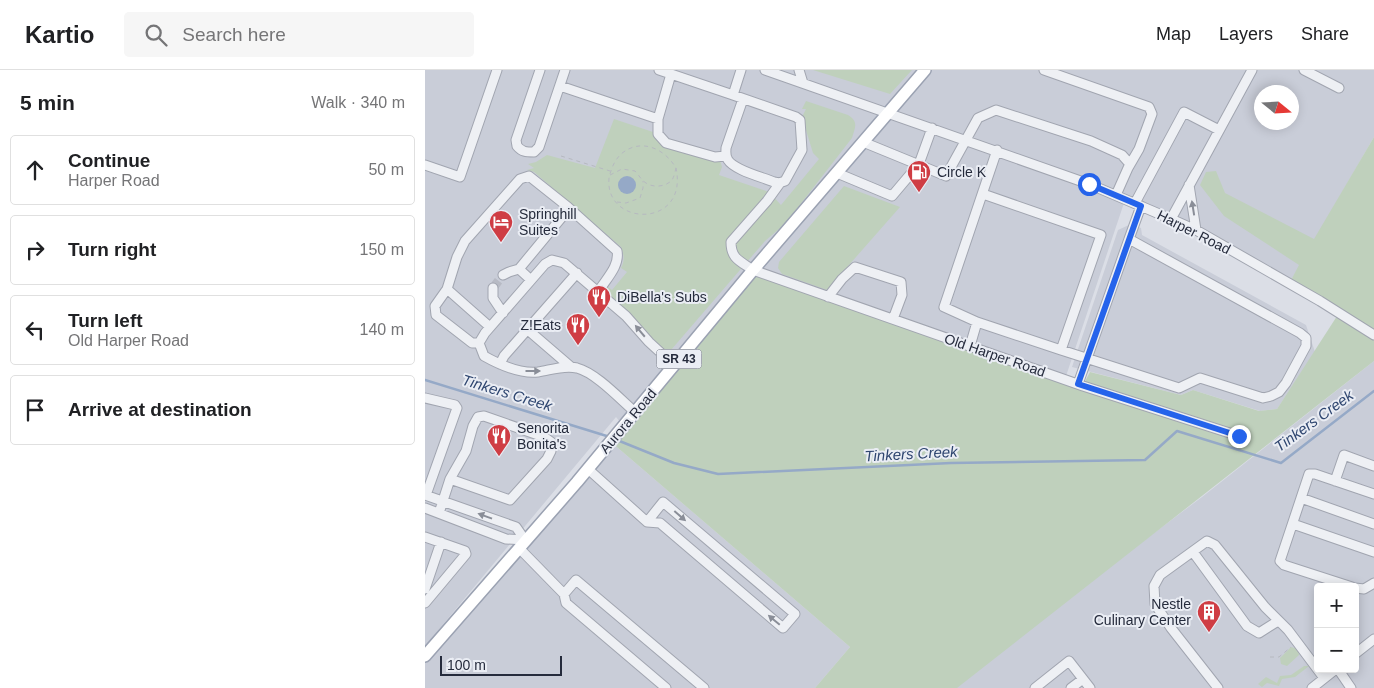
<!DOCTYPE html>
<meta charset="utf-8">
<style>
body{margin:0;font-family:Arial,sans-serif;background:#f6f6f6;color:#202124}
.controls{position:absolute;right:15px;bottom:15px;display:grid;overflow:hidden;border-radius:5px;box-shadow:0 2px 12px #0003}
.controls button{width:45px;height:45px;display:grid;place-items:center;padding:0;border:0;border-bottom:1px solid #e0e0e0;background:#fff;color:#202124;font:25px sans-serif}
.compass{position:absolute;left:829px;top:15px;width:45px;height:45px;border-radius:50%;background:#fff;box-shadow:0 2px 12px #0003;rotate:108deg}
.scale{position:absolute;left:15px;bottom:12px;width:122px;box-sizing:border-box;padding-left:5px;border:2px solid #252b3c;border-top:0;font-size:14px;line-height:18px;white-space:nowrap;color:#252b3c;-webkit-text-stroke:4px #eaedf4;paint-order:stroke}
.stop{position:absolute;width:15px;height:15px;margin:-11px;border:4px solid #2563eb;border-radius:50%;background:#fff}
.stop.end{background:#2563eb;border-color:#fff;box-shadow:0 1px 5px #0008}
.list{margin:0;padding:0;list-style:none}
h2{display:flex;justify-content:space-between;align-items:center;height:65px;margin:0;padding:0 20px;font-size:21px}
h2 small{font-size:16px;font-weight:400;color:#757577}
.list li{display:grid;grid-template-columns:32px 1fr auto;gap:15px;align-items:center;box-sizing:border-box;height:70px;margin:0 10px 10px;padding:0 10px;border:1px solid #e0e0e0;border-radius:5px}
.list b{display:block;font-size:19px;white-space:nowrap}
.list p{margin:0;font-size:16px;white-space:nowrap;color:#757577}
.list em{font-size:16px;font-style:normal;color:#757577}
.icon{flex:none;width:28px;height:28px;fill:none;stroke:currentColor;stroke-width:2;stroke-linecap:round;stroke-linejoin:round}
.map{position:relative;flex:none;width:949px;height:618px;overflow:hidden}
header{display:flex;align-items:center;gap:30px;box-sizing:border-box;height:70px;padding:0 25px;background:#fff;border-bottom:1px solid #e0e0e0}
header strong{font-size:24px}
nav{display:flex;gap:28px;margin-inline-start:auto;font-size:18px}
.search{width:350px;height:45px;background:#f6f6f6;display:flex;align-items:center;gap:12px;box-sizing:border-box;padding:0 18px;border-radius:5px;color:#757577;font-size:19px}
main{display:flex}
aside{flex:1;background:#fff}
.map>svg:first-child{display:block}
.built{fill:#c9cdd8;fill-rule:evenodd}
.green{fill:#bfd0bc}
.water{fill:#95a9c7}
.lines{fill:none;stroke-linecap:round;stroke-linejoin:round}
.stream{stroke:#95a9c7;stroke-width:2.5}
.minor-tunnel{stroke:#b7bac4;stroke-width:9;stroke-dasharray:9 4.5;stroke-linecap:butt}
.minor-casing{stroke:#a1a5b0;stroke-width:11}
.major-casing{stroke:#9ba2b2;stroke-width:14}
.path{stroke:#b6b9c0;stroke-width:1;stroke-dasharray:4 4;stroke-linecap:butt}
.minor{stroke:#eef0f4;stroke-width:9}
.major{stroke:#fff;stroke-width:11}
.oneway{fill:#8a8e98}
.route{stroke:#2563eb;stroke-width:6}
.labels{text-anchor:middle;stroke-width:4;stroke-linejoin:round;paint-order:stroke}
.shield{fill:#eaedf4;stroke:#606573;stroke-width:1}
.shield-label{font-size:12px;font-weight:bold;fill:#252b3c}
.poi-label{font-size:14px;fill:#252b3c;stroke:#eaedf4;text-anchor:start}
.street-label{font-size:14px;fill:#252b3c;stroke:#eaedf4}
.water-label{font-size:15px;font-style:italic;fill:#2f4670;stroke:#eaedf4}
</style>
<header>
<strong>Kartio</strong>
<div class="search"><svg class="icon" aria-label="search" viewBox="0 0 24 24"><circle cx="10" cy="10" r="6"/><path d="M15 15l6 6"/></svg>Search here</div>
<nav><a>Map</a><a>Layers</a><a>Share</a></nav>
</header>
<main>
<aside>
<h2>5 min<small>Walk · 340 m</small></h2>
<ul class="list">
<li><svg class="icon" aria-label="ahead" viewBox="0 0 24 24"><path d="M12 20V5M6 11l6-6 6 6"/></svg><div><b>Continue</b><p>Harper Road</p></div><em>50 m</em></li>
<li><svg class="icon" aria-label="right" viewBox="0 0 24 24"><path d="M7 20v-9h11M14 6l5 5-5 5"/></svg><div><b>Turn right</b></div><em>150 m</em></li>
<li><svg class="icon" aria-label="left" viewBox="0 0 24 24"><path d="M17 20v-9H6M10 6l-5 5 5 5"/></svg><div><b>Turn left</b><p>Old Harper Road</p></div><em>140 m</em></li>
<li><svg class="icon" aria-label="arrive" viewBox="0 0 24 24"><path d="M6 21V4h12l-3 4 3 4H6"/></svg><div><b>Arrive at destination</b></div></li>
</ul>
</aside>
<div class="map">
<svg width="949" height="618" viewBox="0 0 949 618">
<rect width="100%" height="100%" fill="#dbdee6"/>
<path class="built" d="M0,0H949V67L864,214L771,160L700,130L640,309L199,357L191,347L0,576ZM836,22H866V52H836Z
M706,154L716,158L717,165L881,255L890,282L852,339L835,341L768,320L756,325L647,297L693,160Z
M949,291V618H523L777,427ZM893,517H930V599H893Z
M186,372L425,577L390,618H0V586Z"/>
<path class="green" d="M388,0H487L465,24Z
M381,31L423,45C434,52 430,57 427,68L360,154L340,171L246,280L240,281L223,267L181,225L179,220L181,215L187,220L202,202L196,198C200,190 199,185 196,177L109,102L102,100L109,98L103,94L111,92L122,85L170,98L189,49L231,63L236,73L294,87L297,97L294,105L344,122L356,135L394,89L388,83L377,47L381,39H377Z
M949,67V291L532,618H390L425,577L186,372L328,200L658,315L665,302L756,325L768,320L834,341L852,339L914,243L864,214L874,195L799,146L775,115L781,102L791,101L800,123L889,169Z
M419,116L475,137L402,220L357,204L353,198L354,192Z
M866,577L873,579L874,585L862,596L856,594L855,588Z
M879,596H884L870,607L857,609L854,616L842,613L837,617L833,614L841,607L852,613L855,606L866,605Z"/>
<path class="water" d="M193 115a9 9 0 1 1 18 0a9 9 0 1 1-18 0Z"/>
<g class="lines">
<path class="stream" d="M0,310L185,367
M192,370L249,393L293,404L526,393L720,390L752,361L856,393L949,321"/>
<path class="minor-tunnel" d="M68,218L78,205"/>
<g class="minor-casing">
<path id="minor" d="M115,0L91,70L92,76C97,82 101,82 109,82L114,77L140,0
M234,0L246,4
M340,0L664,114L746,149L771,160L895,231L949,265
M374,0L378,13
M619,0L724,37L727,44L714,79L703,98L691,125
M879,0L914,18
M135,16L233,49L246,4L308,25L316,0
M308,25L371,47L375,50L377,80L360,111L354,113L349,112C337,107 309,100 303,90C300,86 301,82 301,78L318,29
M233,49V64L241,73L290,87L301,86
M438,72L521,106L553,48L571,40L666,71L697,85L705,94
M0,95L35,107L72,0
M412,103L467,126L494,94L507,58
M355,113L342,131L306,172C306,189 315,191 328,200L658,316L814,366
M764,115L771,160
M558,124L676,165L636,280L754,318L775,308L838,328L846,326L854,322L861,313L881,276V268L875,263L704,169L716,136
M710,133L759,42L794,60
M143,137L192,181C195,196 181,209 173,222
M746,149L827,0
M78,205L84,202L94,199
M68,218V228L78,243
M22,219L65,257
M403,227L417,209L430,197L476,212L477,225L468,249
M552,252L636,280
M103,260L146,297
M54,273H47L11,245L10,236L22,219L32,187L40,171L95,109L104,106L143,137L142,141L94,199L106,210
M545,276L552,252L519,237L572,80
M75,294L79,286L152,203
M653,314L704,169
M0,328L30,335L32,338L1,425
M210,342C195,329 171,303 152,298C138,295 126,300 113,302C95,304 75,295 59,286L54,273L60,263L120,194L127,190L139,193L201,246L224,272L249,295
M163,399L222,452L235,453L358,558L370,544L238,432L222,452
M910,411L919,385L949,396
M0,425L91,457L100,470
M876,428L949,454
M0,438L81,469L100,470
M14,443L25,409L41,381L48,356L53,347L59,346L119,367L126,372V381L122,389L85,430L25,409
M868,454L949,482
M0,467L40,481L41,484L0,533
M94,478L139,524L141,533L241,618
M768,482L822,556L834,563L853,551
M927,517L859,495L855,491L884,404H890L949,424
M930,518L939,519L949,513
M0,519L16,472
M139,524L151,510L279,618
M930,584L949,569
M913,599L926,618
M610,618L644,591L665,618
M646,618L658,609
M793,618L746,558L730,534L729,516L735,505L782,471L790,475L840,537L863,560L899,608
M887,618L911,599"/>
</g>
<g class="major-casing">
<path id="major" d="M0,586L152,412L328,200L500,0"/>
</g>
<path class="path" d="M136,86L185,101
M185,105L197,99L210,101C214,105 216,110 221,113C228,118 241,117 247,110C249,107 250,102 251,98C240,79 216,67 196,84C189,91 186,99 184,108C179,157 264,159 251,98
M192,132L201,133L215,128L218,118V111
M845,587H854L866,577"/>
<use href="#minor" class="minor"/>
<use href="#major" class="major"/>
</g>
<defs><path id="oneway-solid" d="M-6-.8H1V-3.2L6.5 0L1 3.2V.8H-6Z" transform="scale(1.25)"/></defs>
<g class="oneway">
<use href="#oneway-solid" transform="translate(768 138) rotate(-99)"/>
<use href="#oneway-solid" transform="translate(215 261) rotate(-130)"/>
<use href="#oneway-solid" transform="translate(108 301)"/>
<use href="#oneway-solid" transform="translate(60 446) rotate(-160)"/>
<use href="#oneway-solid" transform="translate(255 446) rotate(41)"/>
<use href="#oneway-solid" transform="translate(349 550) rotate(-140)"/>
</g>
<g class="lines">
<path class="route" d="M664,114L716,136L653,314L814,366"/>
</g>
<defs>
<g id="fuel-pin" transform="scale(1.25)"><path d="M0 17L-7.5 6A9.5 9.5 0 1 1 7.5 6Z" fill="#cf3d44" stroke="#eaedf4"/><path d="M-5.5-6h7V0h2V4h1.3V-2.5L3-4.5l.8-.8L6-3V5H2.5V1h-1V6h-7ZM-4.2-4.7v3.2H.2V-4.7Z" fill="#fff"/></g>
<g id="hotel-pin" transform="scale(1.25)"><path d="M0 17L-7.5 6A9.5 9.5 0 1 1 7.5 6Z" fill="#cf3d44" stroke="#eaedf4"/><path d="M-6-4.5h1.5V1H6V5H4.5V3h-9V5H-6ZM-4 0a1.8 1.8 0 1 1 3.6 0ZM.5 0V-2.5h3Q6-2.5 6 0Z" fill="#fff"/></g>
<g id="restaurant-pin" transform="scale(1.25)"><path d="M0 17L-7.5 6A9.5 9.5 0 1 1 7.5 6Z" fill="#cf3d44" stroke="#eaedf4"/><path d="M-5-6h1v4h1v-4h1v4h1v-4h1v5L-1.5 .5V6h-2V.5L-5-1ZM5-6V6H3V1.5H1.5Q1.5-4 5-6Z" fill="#fff"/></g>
<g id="building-pin" transform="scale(1.25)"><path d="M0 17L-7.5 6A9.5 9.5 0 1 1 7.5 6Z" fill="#cf3d44" stroke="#eaedf4"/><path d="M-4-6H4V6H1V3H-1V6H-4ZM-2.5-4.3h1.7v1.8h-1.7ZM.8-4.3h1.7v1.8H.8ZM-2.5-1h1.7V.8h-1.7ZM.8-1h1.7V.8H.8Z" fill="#fff"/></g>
</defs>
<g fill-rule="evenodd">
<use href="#fuel-pin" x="494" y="102"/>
<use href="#hotel-pin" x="76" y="152"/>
<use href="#restaurant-pin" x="174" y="227"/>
<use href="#restaurant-pin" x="153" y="255"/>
<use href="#restaurant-pin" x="74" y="366"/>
<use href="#building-pin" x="784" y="542"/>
</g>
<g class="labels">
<rect class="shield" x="231.5" y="279.5" width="45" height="19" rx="4"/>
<g class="shield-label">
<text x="254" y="293">SR 43</text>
</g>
<g class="poi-label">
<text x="512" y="107">Circle K</text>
<text x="94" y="149">Springhill<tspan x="94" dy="16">Suites</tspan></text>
<text x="192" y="232">DiBella's Subs</text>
<text x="136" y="260" text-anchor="end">Z!Eats</text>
<text x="92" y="363">Senorita<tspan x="92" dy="16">Bonita's</tspan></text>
<text x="766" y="539" text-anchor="end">Nestle<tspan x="766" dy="16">Culinary Center</tspan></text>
</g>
<g class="street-label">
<text transform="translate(769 162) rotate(27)" y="5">Harper Road</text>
<text transform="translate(570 285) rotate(19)" y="5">Old Harper Road</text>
<text transform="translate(203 351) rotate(-50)" y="5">Aurora Road</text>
</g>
<g class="water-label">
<text transform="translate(82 323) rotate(17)" y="5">Tinkers Creek</text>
<text transform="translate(889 351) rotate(-36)" y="5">Tinkers Creek</text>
<text transform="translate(486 384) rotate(-3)" y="5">Tinkers Creek</text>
</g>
</g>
</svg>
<div class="controls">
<button>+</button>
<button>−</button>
</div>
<svg class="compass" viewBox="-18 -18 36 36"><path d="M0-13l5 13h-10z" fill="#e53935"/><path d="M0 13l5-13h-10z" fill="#757577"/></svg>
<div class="scale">100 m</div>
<div class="stop" style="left:664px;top:114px"></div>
<div class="stop end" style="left:814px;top:366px"></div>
</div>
</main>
